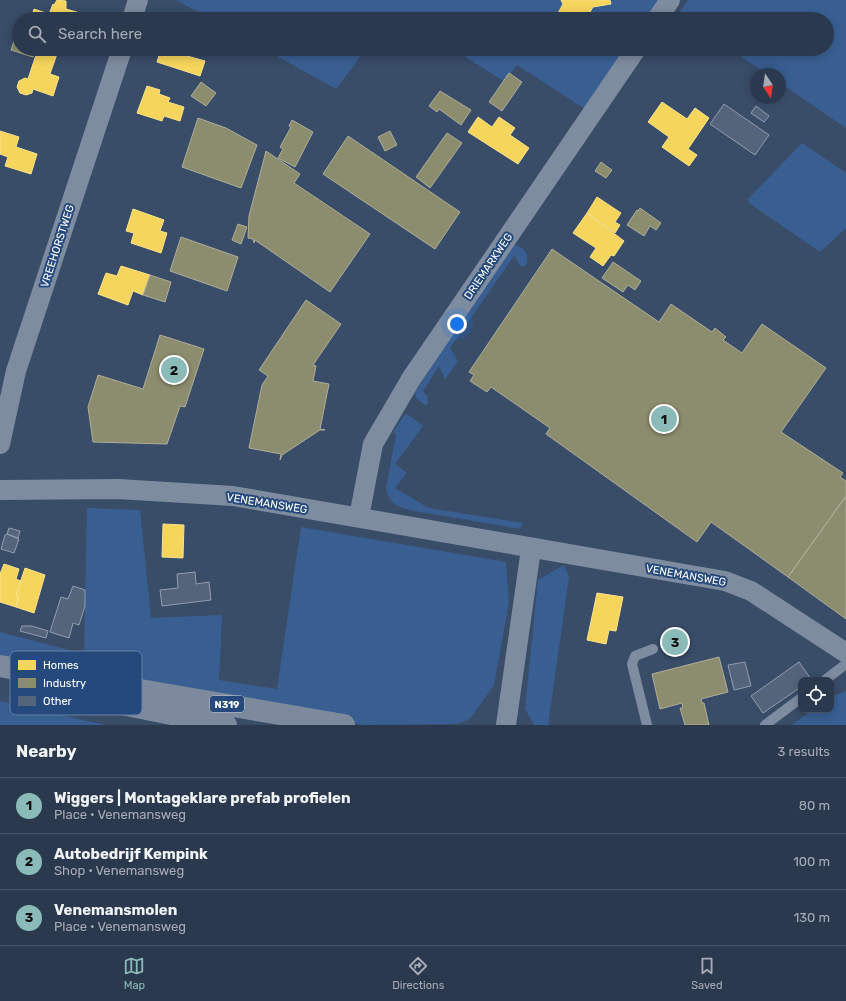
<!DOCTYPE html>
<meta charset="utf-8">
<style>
body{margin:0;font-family:Rubik,sans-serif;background:#334055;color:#f1f3f6}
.controls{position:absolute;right:12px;bottom:12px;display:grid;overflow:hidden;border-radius:8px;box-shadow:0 2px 10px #0003}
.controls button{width:36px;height:36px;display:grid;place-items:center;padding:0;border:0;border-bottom:1px solid #475366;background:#2b394e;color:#f1f3f6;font:20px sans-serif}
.compass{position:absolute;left:750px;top:68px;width:36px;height:36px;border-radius:50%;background:#2b394e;box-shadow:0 2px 10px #0003;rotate:167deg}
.you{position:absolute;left:457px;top:324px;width:14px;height:14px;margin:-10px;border:3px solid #fff;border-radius:50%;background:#1a73e8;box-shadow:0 0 0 6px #1a73e833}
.badge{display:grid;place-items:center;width:26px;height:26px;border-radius:50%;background:#8bbbb9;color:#111;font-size:13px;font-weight:700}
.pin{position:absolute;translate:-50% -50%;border:2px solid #fff;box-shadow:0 1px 4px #0006}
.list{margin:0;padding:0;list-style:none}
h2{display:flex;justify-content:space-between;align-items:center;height:52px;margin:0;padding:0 16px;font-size:17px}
h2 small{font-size:13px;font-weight:400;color:#a6acb6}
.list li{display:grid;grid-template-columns:26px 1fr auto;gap:12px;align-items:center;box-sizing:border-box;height:56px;padding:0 16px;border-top:1px solid #475366}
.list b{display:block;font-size:15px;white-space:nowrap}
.list p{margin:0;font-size:13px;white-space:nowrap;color:#a6acb6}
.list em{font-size:13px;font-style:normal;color:#a6acb6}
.icon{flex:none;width:22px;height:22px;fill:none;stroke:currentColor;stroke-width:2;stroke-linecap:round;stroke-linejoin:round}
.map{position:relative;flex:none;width:846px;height:725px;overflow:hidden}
.search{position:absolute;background:#2b394e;box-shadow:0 2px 10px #0003;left:12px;right:12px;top:12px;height:44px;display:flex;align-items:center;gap:10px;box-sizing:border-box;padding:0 14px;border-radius:22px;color:#a6acb6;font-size:15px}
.sheet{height:220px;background:#2b394e}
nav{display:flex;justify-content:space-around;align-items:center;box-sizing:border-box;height:56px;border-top:1px solid #475366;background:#2b394e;font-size:11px;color:#a6acb6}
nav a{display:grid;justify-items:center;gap:2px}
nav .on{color:#8bbbb9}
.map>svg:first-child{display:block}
.green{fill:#395f92}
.homes{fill:#f6d55c;stroke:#f9e28d}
.industry{fill:#8c8c6e;stroke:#aeae9a}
.building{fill:#54647a;stroke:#929dae}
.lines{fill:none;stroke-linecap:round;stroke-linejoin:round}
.service{stroke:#7e8c9f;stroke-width:10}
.minor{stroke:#7e8c9f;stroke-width:20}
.primary{stroke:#7d8a9e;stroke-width:22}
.labels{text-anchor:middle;stroke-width:4;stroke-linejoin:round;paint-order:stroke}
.shield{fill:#25497c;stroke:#bec8d8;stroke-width:1}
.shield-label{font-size:10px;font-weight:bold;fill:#fff}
.street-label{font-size:11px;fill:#fff;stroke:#25497c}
.key{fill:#25497c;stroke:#6680a3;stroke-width:1}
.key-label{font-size:11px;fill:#fff}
</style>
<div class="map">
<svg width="846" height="725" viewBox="0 0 846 725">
<rect width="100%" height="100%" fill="#394c68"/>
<path class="green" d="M176,0H661L647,19H210Z
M688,0H846V128L780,83V74H767L730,49H827V19H685L678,14Z
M264,49H366L336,89Z
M453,49H627L585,109L517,65L505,82Z
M802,143L846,173V228L820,252L749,203L748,199Z
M512,244C523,247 530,252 526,265L521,267L514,256L450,348L458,361L445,379L439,366L423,391L427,396L428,404L425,405L416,398L415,392Z
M406,413L423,426L395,464L407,473L395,488L429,508L523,523L520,529L409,510C395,506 388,502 386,487L396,435L393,432Z
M87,508L140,510L151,618L222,615L219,680L277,689L301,527L506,562L509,602L494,685L470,719L457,724L363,725L0,658V632L84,654Z
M564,565L569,577L548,725H534L525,709L538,580Z
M846,691V725H792L812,710H831V697Z
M0,701L105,725H0Z"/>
<path class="homes" d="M57,0L66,1V9L80,13L78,19H31L34,9L49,14L53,4L54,5Z
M561,0H610L611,4L593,7L586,19H567L558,13L563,4Z
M38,49H50L58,51L50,74L59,77L53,96L33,89L32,93L26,95L20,93L17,87L19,81L25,78L28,79Z
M161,49H189L187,56L205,61L200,76L157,62Z
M147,86L160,90L159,94L170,98L168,102L184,107L180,121L164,116L162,121L137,113Z
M662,102L687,119L695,108L709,118L688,149L697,155L689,166L662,147L669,137L648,122Z
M478,117L492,127L499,117L515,128L510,135L529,148L518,164L468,132Z
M0,131L19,137L16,147L37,154L31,174L5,166L8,157L0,154Z
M597,197L621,213L615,222L620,225L615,233L587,213Z
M133,209L164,220L160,231L167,233L161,253L131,243L134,233L126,231Z
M587,213L624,241L614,256L611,255L603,266L590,257L596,248L573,233Z
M121,266L150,275L143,295L133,291L128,305L98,294L106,273L117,276Z
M163,524L184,525L183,558L162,557Z
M4,564L19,569L16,579L21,581L16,595L19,596L16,607L0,602V574Z
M25,568L45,575L34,613L16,607L19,596L16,595Z
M597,593L623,597L616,631L609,630L606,644L587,640Z"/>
<path class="industry" d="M16,35L19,36V49H36L33,57L11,50Z
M509,73L522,82L502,111L489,102Z
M201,82L216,93L206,106L191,96Z
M440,91L471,110L461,125L439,109L437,112L429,106Z
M198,118L226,128L257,145L241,188L182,167Z
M292,120L313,132L295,167L278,158L283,149L280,147L291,127L289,126Z
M390,131L397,145L385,151L378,137Z
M447,133L462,143L430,188L416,177Z
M348,136L460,212L435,249L323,174Z
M266,151L300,174L294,183L370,234L330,292L255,240L254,243L253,239L248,238L249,216Z
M601,162L612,170L606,178L595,171Z
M640,208L661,223L656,230L650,226L644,236L627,225L637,210L638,211Z
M238,224L247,227L241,244L232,240Z
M181,237L238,257L227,291L170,271Z
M552,249L659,322L671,304L712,332L715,328L726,337L723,340L742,353L762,324L826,368L781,432L843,473L840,477L846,481V496L788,577L711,522L697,542L546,434L550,428L491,387L487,392L470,381L474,375L469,372Z
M613,262L641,281L635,290L628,285L623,292L602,278Z
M150,275L171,282L165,302L143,295Z
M306,300L341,324L313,365L316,366L313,381L329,384L320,429L325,430H320L282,455L280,460L281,454L249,448L262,385L268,376L259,370Z
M160,335L204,349L185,407L180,406L167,444L93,442L88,407L98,375L143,389Z
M846,496V619L788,577Z
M719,657L728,692L701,699L702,703H704L709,725H685L680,708H683L682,703L660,709L652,674Z"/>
<path class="building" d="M724,104L769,135L755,155L710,124Z
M756,106L769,116L764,122L751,113Z
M9,528L20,531L18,538L7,534Z
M7,534L19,539L14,553L1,549L5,535Z
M195,572L196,584L209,582L211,600L162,606L160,590L178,588L177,574Z
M73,586L85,590V606L79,625L73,623L69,638L50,632L61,597L68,599Z
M22,626H32L48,631L46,638L20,631Z
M662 642a13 13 0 1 1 26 0a13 13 0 1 1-26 0Z
M745,662L751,686L734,690L728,665Z
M799,662L811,679L801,680V687L763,713L751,696Z"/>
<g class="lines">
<path class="service" d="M825,680L846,664
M647,725L632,664L635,656L653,649
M765,725L801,698"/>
<path class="minor" d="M132,19L138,0
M657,19L670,0
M0,444L16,371L122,49
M0,490L118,489L233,496L725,581L751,591L846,653
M359,517L373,444L411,379L636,49
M506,725L531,549"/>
<path class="primary" d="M0,666L344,725
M69,691L107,701L226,725"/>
</g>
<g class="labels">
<rect class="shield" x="210" y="696" width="34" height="16" rx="3"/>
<g class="shield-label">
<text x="227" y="708">N319</text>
</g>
<g class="street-label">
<text transform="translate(57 246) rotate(-72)" y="4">VREEHORSTWEG</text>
<text transform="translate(488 266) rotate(-56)" y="4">DRIEMARKWEG</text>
<text transform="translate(267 503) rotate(9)" y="4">VENEMANSWEG</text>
<text transform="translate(686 575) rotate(10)" y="4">VENEMANSWEG</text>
</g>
</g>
<rect x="10" y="651" width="132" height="64" rx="6" class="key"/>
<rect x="18" y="660" width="18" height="10" fill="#f6d55c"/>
<rect x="18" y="678" width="18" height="10" fill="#8c8c6e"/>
<rect x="18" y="696" width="18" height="10" fill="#54647a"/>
<g class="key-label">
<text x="43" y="669">Homes</text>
<text x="43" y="687">Industry</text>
<text x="43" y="705">Other</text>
</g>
</svg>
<div class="controls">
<button><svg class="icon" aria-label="locate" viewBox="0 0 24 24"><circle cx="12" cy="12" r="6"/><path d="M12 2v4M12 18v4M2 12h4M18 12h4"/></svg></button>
</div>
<svg class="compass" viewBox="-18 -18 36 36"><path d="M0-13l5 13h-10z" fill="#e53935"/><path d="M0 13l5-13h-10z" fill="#a6acb6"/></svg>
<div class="you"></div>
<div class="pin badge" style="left:664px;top:419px">1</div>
<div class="pin badge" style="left:174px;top:370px">2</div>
<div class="pin badge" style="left:675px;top:642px">3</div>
<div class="search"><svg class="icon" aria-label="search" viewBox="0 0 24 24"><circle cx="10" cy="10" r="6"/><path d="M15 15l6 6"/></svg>Search here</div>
</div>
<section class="sheet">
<h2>Nearby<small>3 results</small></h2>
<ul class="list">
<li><span class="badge">1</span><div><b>Wiggers | Montageklare prefab profielen</b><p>Place · Venemansweg</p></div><em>80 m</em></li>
<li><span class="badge">2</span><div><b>Autobedrijf Kempink</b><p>Shop · Venemansweg</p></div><em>100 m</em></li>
<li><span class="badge">3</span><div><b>Venemansmolen</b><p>Place · Venemansweg</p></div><em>130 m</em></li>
</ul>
</section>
<nav>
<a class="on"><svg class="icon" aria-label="map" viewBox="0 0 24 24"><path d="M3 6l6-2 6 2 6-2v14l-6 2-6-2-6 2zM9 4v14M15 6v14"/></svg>Map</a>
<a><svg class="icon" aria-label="directions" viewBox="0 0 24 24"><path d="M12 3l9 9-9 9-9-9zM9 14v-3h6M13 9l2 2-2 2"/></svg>Directions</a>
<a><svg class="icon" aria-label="saved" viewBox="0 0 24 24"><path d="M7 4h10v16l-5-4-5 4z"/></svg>Saved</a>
</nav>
